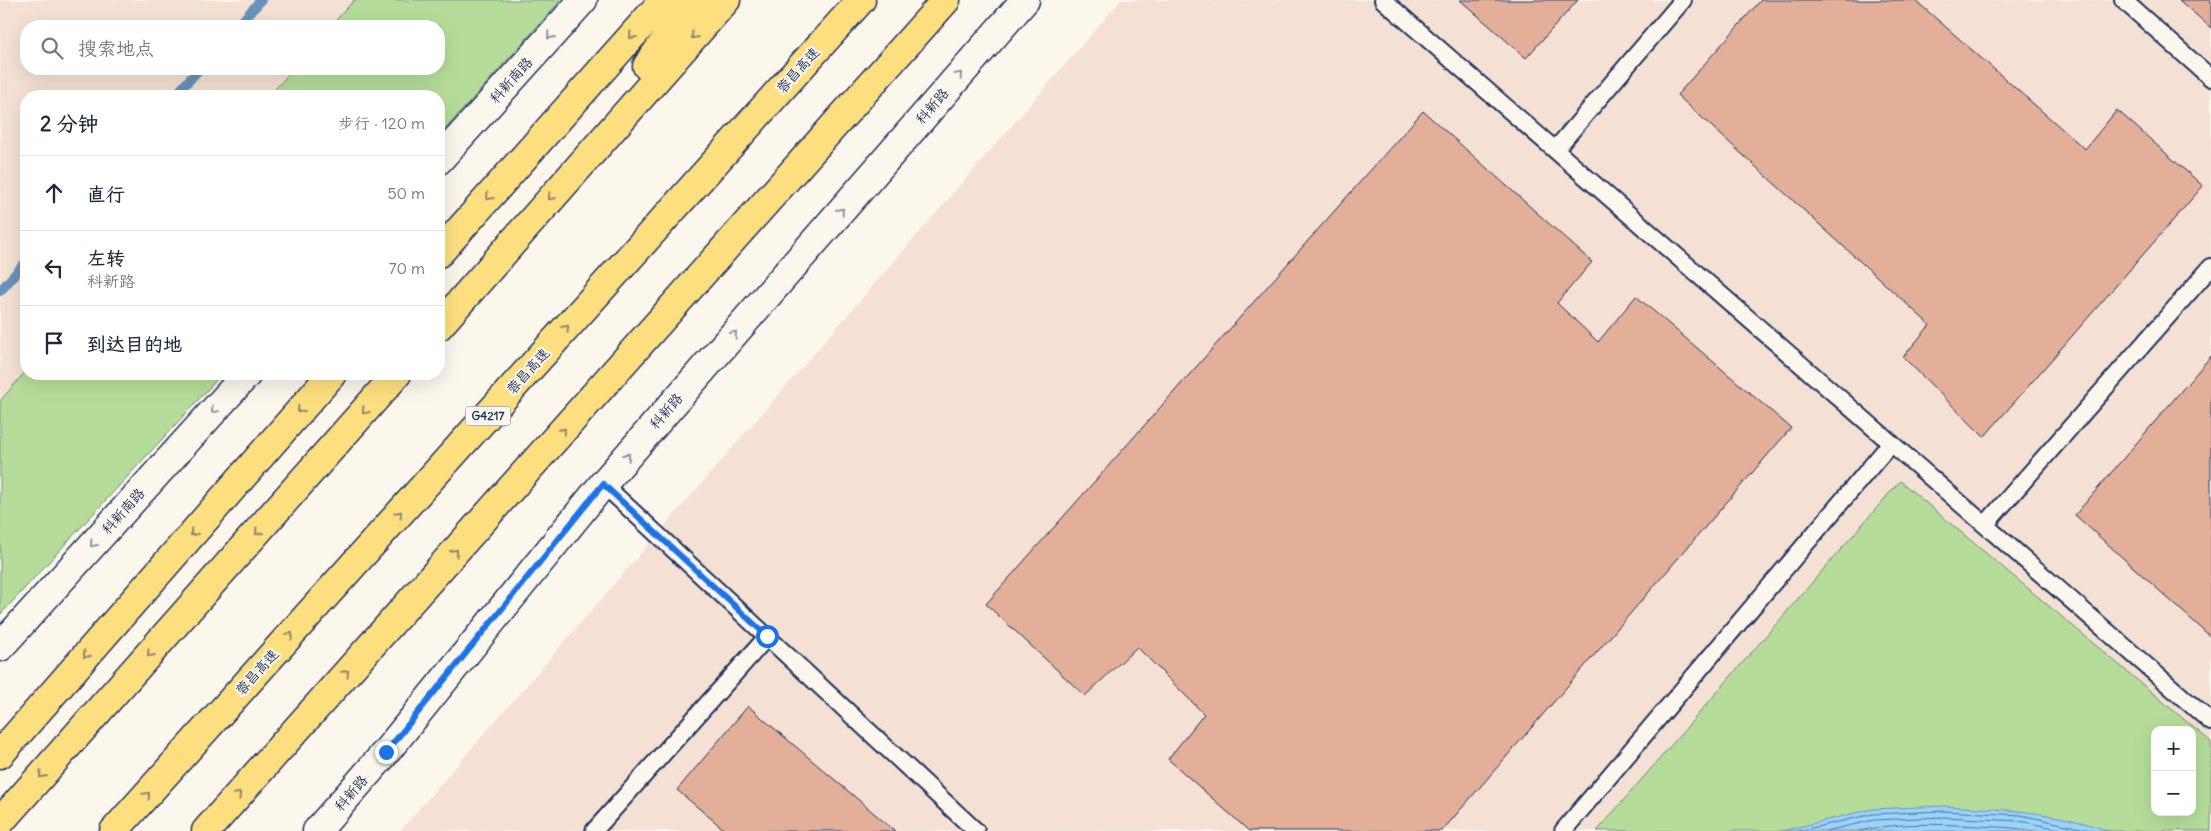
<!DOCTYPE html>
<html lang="zh">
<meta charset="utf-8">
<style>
body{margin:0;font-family:Delius,"LXGW WenKai TC",sans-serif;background:#f6f6f7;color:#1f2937}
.controls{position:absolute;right:15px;bottom:15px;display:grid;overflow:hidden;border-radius:10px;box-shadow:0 5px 20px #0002}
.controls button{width:45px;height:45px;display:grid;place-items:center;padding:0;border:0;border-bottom:1px solid #e0e1e3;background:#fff;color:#1f2937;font:25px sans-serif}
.stop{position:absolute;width:15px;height:15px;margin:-11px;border:4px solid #1a73e8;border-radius:50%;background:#fff}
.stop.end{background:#1a73e8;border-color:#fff;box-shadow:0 1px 5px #0008}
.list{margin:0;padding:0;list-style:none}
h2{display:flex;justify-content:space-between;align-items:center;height:65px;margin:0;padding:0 20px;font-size:21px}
h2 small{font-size:16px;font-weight:400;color:#747a83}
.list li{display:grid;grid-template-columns:32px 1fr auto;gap:15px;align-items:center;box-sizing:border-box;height:75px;padding:0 20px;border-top:1px solid #e0e1e3}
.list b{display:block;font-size:19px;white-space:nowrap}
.list p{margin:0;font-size:16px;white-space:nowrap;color:#747a83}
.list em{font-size:16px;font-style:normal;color:#747a83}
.icon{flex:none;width:28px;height:28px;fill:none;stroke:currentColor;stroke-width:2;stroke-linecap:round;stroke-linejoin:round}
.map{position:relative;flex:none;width:2211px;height:831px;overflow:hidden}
.search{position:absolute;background:#fff;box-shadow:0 5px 20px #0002;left:20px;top:20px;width:425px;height:55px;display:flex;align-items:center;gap:12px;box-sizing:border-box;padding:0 18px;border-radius:20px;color:#747a83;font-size:19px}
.panel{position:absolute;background:#fff;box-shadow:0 5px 20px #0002;left:20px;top:90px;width:425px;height:290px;border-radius:20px}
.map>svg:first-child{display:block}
.built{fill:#f4e1d3;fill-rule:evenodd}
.green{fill:#b5dd99;stroke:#68867c;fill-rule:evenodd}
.water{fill:#9ad4fa;stroke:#6792bc}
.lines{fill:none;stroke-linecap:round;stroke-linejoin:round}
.shore{stroke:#4e719c;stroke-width:1}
.stream{stroke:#6792bc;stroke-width:10}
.building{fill:#e4af98;stroke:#1b2f5e}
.lane-casing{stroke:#1b2f5e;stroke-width:20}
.secondary-casing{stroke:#1b2f5e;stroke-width:31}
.highway-casing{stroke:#1b2f5e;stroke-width:31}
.lane{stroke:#fbf7ec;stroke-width:16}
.secondary{stroke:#fbf7ec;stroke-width:28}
.highway{stroke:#fedf80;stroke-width:28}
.oneway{stroke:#8b93a5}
.oneway2{stroke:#8c876f}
.route{stroke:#1a73e8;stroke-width:6}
.labels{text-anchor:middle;stroke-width:4;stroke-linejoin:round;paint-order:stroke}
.shield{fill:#fbf7ec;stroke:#5e6b89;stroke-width:1}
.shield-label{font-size:12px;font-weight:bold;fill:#1b2f5e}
.street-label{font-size:14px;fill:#1b2f5e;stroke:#fbf7ec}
</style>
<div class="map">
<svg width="2211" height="831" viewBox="0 0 2211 831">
<rect width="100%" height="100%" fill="#fbf7ec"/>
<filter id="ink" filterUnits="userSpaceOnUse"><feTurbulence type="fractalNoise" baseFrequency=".02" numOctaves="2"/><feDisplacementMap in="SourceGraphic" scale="10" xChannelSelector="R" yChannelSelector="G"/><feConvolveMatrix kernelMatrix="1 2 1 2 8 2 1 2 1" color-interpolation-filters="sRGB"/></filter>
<g filter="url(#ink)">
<path class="built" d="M0,0H354L331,26H26V69H293L269,96H26V371L0,401Z
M1121,0H2211V831H400ZM2155,730H2192V812H2155Z"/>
<path class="green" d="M354,0H561L439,136V96H269L293,69H439V26H331Z
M26,371V374H222L0,615V401Z
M1900,481L2211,742V831H1597ZM2155,730H2192V812H2155Z"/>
<path class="water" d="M1944,806C2000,809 2056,811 2108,831H1782L1872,809Z"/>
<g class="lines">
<path class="shore" d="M1799,831L1873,814L1944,811L2021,815L2094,831
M1826,831L1874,820L1944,817L2020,821L2069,831
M1859,831C1897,822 1939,824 1978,826C1996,827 2014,827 2032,831"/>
<path class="stream" d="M238,26L261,0
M175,96L199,69
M0,291L26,262"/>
</g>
<path class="building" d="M1460,0H1578L1526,58Z
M1761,0H1915L2085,149L2117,110L2203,186L1984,437L1903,357L1930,325L1677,95Z
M2179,0H2211V28Z
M1423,111L1592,262L1557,303L1598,342L1636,296L1791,428L1442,831H1249L1168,759L1204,714L1137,647L1085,696L986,604Z
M2211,356V637L2075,515Z
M748,706L895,831H726L677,790Z"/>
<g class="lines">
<g class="lane-casing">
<path id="lane" d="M1383,0L2211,722
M2123,0L2211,78
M1555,150L1683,0
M603,484L976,831
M1985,525L2211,267
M594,831L767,637
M1563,831L1891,443"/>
</g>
<g class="secondary-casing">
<path id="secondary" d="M439,160L583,0
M0,647L247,374
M317,831L386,752L603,484L1025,0"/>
</g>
<g class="highway-casing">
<path id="highway" d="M647,66L694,0
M439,253L664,0
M439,326L726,0
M0,754L332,374
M0,822L397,374
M114,831L861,0
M206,831L946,0"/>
</g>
<use href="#lane" class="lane"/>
<use href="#secondary" class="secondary"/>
<use href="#highway" class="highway"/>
</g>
<defs><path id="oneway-chevron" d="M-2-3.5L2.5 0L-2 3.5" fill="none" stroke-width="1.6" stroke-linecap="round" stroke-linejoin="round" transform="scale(1.25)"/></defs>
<g class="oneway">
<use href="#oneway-chevron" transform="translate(550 36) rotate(132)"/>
<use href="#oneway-chevron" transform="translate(959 75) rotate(-49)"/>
<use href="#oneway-chevron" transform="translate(841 211) rotate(-49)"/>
<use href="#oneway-chevron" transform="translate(734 334) rotate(-49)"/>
<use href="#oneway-chevron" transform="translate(214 410) rotate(132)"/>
<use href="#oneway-chevron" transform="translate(627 456) rotate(-49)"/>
<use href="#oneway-chevron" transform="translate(93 544) rotate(132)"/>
</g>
<g class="oneway2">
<use href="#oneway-chevron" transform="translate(632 36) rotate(132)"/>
<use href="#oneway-chevron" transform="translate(694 36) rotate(132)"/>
<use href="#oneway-chevron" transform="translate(489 197) rotate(132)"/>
<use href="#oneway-chevron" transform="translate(551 197) rotate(131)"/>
<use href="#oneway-chevron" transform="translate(566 328) rotate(-48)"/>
<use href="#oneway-chevron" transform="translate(300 410) rotate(131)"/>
<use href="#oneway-chevron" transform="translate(365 411) rotate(131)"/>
<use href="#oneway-chevron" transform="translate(563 431) rotate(-48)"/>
<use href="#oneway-chevron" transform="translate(399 514) rotate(-48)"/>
<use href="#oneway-chevron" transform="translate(258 532) rotate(132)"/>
<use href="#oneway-chevron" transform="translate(193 533) rotate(131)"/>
<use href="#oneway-chevron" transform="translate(455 552) rotate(-48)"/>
<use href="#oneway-chevron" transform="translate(290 635) rotate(-48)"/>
<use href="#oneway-chevron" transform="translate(150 654) rotate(132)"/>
<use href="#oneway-chevron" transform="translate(86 655) rotate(131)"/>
<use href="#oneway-chevron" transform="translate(346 673) rotate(-48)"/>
<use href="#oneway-chevron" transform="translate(42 775) rotate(132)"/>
<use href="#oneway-chevron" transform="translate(147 795) rotate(-48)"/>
<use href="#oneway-chevron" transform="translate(238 795) rotate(-48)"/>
</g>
</g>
<g class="lines" filter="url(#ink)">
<path class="route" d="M386,752L603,484L767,636"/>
</g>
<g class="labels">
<rect class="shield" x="465.5" y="406.5" width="45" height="19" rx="4"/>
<g class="shield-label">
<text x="488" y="420">G4217</text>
</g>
<g class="street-label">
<text transform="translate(798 70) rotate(-48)" y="5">蓉昌高速</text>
<text transform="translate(511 80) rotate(-48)" y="5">科新南路</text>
<text transform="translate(932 106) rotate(-49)" y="5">科新路</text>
<text transform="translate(528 371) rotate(-48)" y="5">蓉昌高速</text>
<text transform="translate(666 411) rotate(-49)" y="5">科新路</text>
<text transform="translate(123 511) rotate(-48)" y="5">科新南路</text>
<text transform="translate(257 672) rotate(-48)" y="5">蓉昌高速</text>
<text transform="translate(351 793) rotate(-49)" y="5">科新路</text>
</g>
</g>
</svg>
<div class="controls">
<button>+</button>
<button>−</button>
</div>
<div class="stop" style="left:767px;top:636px"></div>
<div class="stop end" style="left:386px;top:752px"></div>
<div class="search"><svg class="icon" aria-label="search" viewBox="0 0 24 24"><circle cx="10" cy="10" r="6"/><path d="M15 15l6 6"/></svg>搜索地点</div>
<section class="panel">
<h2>2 分钟<small>步行 · 120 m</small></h2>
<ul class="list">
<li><svg class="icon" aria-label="ahead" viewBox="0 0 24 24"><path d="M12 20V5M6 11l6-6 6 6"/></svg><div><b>直行</b></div><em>50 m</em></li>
<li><svg class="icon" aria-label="left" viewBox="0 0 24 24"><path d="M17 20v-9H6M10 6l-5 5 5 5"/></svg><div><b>左转</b><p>科新路</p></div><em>70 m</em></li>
<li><svg class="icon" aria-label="arrive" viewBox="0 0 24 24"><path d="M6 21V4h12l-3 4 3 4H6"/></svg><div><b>到达目的地</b></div></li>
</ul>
</section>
</div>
